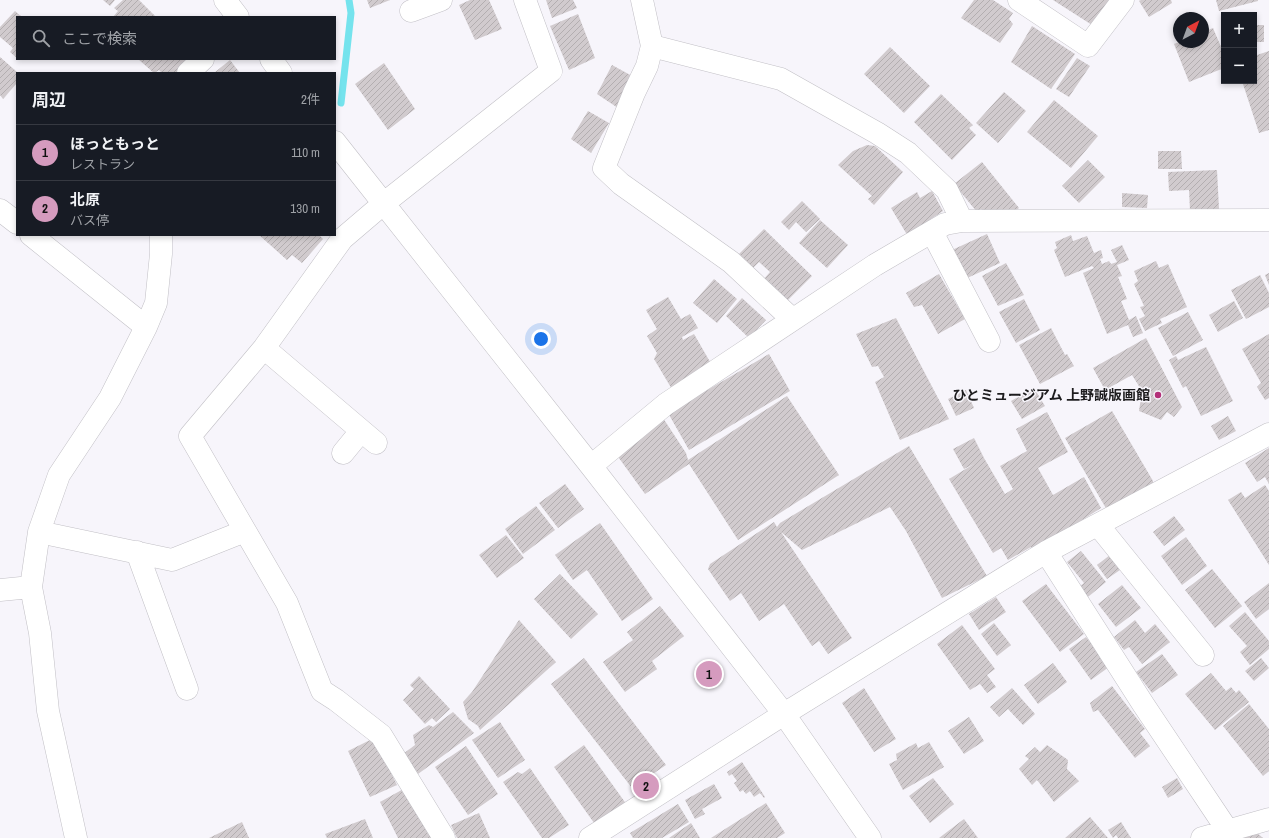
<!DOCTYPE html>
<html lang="ja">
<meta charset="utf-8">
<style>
body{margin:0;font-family:"Archivo Narrow","Noto Sans JP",sans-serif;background:#20242c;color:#f1f3f6}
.controls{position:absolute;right:12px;top:12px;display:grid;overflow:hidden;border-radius:0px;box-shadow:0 2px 6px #0003}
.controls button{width:36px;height:36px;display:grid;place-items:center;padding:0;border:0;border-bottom:1px solid #363941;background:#171b24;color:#f1f3f6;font:20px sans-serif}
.compass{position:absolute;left:1173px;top:12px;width:36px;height:36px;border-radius:50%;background:#171b24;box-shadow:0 2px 6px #0003;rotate:41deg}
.you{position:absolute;left:541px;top:339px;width:14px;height:14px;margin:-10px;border:3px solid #fff;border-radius:50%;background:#1a73e8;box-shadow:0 0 0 6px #1a73e833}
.badge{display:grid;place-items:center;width:26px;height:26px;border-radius:50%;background:#d59bbe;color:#111;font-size:13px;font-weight:700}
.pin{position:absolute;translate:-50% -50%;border:2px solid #fff;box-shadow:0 1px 4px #0006}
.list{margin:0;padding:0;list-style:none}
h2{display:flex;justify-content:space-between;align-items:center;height:52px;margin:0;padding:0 16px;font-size:17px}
h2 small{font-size:13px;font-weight:400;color:#9ea1a6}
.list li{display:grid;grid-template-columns:26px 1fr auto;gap:12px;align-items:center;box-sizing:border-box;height:56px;padding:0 16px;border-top:1px solid #363941}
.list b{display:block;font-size:15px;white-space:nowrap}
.list p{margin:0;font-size:13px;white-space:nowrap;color:#9ea1a6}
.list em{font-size:13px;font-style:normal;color:#9ea1a6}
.icon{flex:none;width:22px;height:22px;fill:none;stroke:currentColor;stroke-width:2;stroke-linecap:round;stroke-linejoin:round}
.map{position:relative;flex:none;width:1269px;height:838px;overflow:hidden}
.search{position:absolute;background:#171b24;box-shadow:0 2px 6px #0003;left:16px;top:16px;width:320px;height:44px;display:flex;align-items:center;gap:10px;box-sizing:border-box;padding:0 14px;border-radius:0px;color:#9ea1a6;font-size:15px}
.panel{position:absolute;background:#171b24;box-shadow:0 2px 6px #0003;left:16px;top:72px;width:320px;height:164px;border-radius:0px}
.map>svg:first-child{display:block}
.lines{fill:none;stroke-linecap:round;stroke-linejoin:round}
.stream{stroke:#75e3ed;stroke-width:7}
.building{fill:url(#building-hatch)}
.minor-casing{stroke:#c2c0c6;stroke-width:23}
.minor{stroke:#fff;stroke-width:22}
.poi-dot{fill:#b33079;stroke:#f7f5fb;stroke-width:1.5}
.labels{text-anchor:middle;stroke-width:3;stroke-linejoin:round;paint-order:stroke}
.poi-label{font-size:14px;font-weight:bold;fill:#1d1c1e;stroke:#f7f5fb;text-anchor:end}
</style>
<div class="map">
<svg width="1269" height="838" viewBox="0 0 1269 838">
<defs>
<pattern id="building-hatch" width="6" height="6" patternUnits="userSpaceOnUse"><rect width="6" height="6" fill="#d1cbce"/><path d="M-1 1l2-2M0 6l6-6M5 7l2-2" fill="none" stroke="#b3aeb0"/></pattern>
</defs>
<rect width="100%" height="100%" fill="#f7f5fb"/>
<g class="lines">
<path class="stream" d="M341,103L351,13L349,0"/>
</g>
<path class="building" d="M103,0H115L110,6Z
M123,0H139L156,17H113L118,11L114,8Z
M367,0H390L370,8Z
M470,0H489L502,29L475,40L459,5Z
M546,0H573L577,8L552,18Z
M974,0H993L1013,13L1009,19L1013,24L1000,43L961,18Z
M1053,0H1109L1092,25Z
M1141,0H1171L1172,3L1149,17L1139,1Z
M1216,0H1258V1L1219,11Z
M15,11L22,17H17V58L10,52L13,48L0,37V27Z
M578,14L595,58L569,70L550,26Z
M1254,25H1264V42H1254Z
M1032,26L1075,54L1051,89L1011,62Z
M1213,28L1224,54V68L1189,82L1174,44L1179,42H1203V32Z
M890,47L930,86L904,113L864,74Z
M1269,51V130L1259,133L1242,81H1254V56Z
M0,57L17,72V83L3,99L0,95Z
M1077,58L1090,66L1069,97L1056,89Z
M138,59H191L179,73H162L159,70L154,73Z
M230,60L240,73H214Z
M384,63L415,109L388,130L355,84Z
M612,65L634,77L618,108L597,94Z
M1004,92L1026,111L998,143L976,123Z
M941,94L973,125L969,128L976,135L952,160L914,122Z
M1054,100L1098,136L1071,168L1027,132Z
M588,111L609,123L591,153L571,139Z
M867,145L875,146L903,172L874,205L868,199L872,196L838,165L853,151Z
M1158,151H1181L1182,169H1158Z
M1088,160L1105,177L1079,203L1062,186Z
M982,162L1019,208L1007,218L991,221L981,209L977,212L954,184Z
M1217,170L1219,209L1190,211L1189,190L1169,191L1168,172Z
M932,191L943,211L931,219L934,224L909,238L891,208L917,192L920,198Z
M1122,193L1148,195L1147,208L1122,207Z
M802,201L820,219L806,232L796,222L789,230L781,222Z
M820,220L848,245L827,268L799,243Z
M764,229L812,276L786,302L763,280L770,272L759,262L753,268L739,254Z
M987,234L1000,263L965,279L952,250Z
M259,235H319L323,239L302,263L292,255L287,260Z
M1071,235L1073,241L1087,236L1094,253L1101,250L1103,258L1100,259L1102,264L1109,261L1111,264L1117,262L1111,250L1122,245L1129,260L1117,265L1122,276L1118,277L1127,299L1121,301L1129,320L1136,316L1143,333L1133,337L1128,325L1107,334L1083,273L1094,268L1092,266L1065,277L1054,250L1057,248L1055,242Z
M1156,261L1159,268L1168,264L1187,307L1160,319L1162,323L1145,331L1139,319L1145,316L1140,307L1144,306L1134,284L1138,281L1134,271Z
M1006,263L1024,295L998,306L982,276Z
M1269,273V285L1265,275Z
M939,274L965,319L938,334L922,305L914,307L906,293Z
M1260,275L1269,293V307L1246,319L1231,290Z
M714,279L737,299L717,323L693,303Z
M668,297L681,319L690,314L698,328L682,337L683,340L694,334L713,367L673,391L654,359L657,353L647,336L657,329L646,310Z
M742,298L766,320L749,338L726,316Z
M1024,299L1040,330L1016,343L999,312Z
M1234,301L1243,318L1218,332L1209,315Z
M1188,312L1203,340L1173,356L1158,328Z
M896,318L949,419L900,440L875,382L884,377L878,366L872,367L856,334Z
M1051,328L1065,355L1067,354L1074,366L1040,384L1019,345Z
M1269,334V398L1265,400L1257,387L1261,383L1242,349Z
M1146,338L1182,407L1174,417L1167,412L1161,420L1139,411L1142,391L1132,375L1105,390L1093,368Z
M1206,347L1233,401L1201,416L1186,386L1183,388L1169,360L1176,356L1178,360Z
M769,354L790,391L689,450L668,413Z
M1034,388L1045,406L1022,419L1011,401Z
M966,390L974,408L956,416L948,399Z
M787,396L839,475L738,540L689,464L645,494L616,454L663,418L686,453L688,460Z
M1112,411L1153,481V484L1107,510L1065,438Z
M1047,412L1068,452L1038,468L1053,495L1084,477L1101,508L1071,527L1036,554L1031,547L1008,560L1001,548L993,553L949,479L974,464L964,469L953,449L974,438L984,458L1005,494L1013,489L1000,466L1027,451L1016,429Z
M1228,416L1236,431L1219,440L1211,426Z
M909,446L987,576L942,598L906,531L890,507L802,550L781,532L852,638L828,654L819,641L812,646L784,604L759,621L741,593L730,601L708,569L710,564L774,522L777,527L780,523Z
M1269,448V484L1265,477L1257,482L1245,463Z
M565,484L584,509L558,528L539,503Z
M1265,485L1269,491V565L1228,500L1241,492L1245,498Z
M536,506L555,530L523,554L505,529Z
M1174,516L1185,530L1164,546L1153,532Z
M600,523L653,599L622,621L587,570L573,580L555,555Z
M506,535L524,558L497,578L479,555Z
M1186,537L1207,566L1182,585L1161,556Z
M1081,551L1106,582L1083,601L1075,590L1084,583L1067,562Z
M1110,555L1120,570L1107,579L1097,565Z
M1212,569L1242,606L1215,628L1185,590Z
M560,574L598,614L571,639L534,599Z
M1269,583V609L1256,619L1244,602Z
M1046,584L1084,634L1060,652L1022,601Z
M1122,585L1141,608L1116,627L1098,604Z
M996,597L1006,612L979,630L969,614Z
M660,606L684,636L652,661L657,669L625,692L603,662L633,640L627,632Z
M1245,612L1269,641V649L1250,665L1240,652L1247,646L1229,626Z
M519,620L556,662L480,730L478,726L468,719L463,702L472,692Z
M1135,620L1145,633L1155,624L1170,642L1142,664L1129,647L1124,650L1114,637Z
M994,623L1011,645L997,656L981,634Z
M962,625L995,669L987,675L996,687L987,693L980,684L970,690L937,644Z
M1086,637L1109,667L1091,680L1069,649Z
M1162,654L1178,675L1152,693L1136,672Z
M584,658L666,765L632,788L551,684Z
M1261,658L1269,668L1254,681L1245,671Z
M1053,663L1067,682L1038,704L1024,685Z
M1211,673L1226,691L1231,687L1236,693L1239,690L1249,702L1215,730L1185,694Z
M419,676L450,709L436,722L432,718L425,724L403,700L414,689L410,685Z
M1112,686L1145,729L1140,733L1150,746L1135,758L1098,710L1093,712L1090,703Z
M864,688L896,739L874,752L842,703Z
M1012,688L1035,714L1023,725L1008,709L999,717L990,707Z
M1249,704L1269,729V771L1263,776L1223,726Z
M453,712L474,733L418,774L403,754L415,745L413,735L429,725L433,727Z
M969,717L984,741L964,754L948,731Z
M500,722L525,760L498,778L472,740Z
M374,738L397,785L370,797L348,751Z
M929,742L944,767L903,790L889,764L897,760L896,754L916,743L918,748Z
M584,745L627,805L597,827L554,767Z
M1047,745L1068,760L1067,769L1079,781L1054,802L1037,780L1032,785L1019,769L1029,759L1025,756L1035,747L1040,752Z
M466,746L498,794L468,815L435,767Z
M742,762L765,797L764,798L760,793L754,797L750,791L746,794L743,790L740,792L734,783L737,781L732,774L729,776L727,772Z
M530,768L569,825L549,838H542L503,782L518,772L522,774Z
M933,778L954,804L930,823L909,796Z
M1177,778L1183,789L1168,798L1162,787Z
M714,784L722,798L702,809L705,814L695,819L685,800Z
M407,787L435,838H398L380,802Z
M766,803L785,833L777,838H711Z
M678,804L689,822L662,838H633L630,833Z
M479,813L490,838H457L451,825Z
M1090,817L1108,838H1065Z
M365,819L373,838H327L325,834Z
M964,819L978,838H939Z
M242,822L249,838H209Z
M1121,822L1131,838H1118L1116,835L1113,838L1108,830Z
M691,823L700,838H669Z
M1256,832L1263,838H1237Z"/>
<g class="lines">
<g class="minor-casing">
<path id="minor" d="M225,0L238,17
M642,0L652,46L647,66L634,93L604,168L621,184L731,262L792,319
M1019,0L1088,46L1123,0
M411,11L441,0
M652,46L781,79L877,133L908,153L947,190L962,221
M271,59L281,73
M188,73L203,59
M335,142L591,466L784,714L870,838
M0,210L17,223
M932,232L989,341
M31,235L146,327
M264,348L376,443
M343,453L361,431
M591,466L666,404L875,265L945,224L962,221L1269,220
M1098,525L1203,655
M39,532L172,560L245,531
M137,552L187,689
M1046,552L1143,704L1228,831
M0,590L31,587
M76,838L48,711L40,633L31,587L39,532L59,475L110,398L146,327L156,303L161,254V235
M444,838L381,735L336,700L322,691L287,603L190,436L264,348L342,239L383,204L551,71L525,0
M590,838L784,714L1046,552L1269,434
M1202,838L1269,819"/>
</g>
<use href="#minor" class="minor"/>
</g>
<circle class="poi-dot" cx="1158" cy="395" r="4"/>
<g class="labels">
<g class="poi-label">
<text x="1150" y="400">ひとミュージアム 上野誠版画館</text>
</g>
</g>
</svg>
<div class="controls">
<button>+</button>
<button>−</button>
</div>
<svg class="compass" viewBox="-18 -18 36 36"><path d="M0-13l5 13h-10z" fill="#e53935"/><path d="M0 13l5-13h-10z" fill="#9ea1a6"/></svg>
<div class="you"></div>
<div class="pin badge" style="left:709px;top:674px">1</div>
<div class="pin badge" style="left:646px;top:786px">2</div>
<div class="search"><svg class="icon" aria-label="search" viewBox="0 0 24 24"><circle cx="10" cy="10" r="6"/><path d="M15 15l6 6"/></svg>ここで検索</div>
<section class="panel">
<h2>周辺<small>2件</small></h2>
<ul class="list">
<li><span class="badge">1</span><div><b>ほっともっと</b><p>レストラン</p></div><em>110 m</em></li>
<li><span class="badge">2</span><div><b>北原</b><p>バス停</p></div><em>130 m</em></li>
</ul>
</section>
</div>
